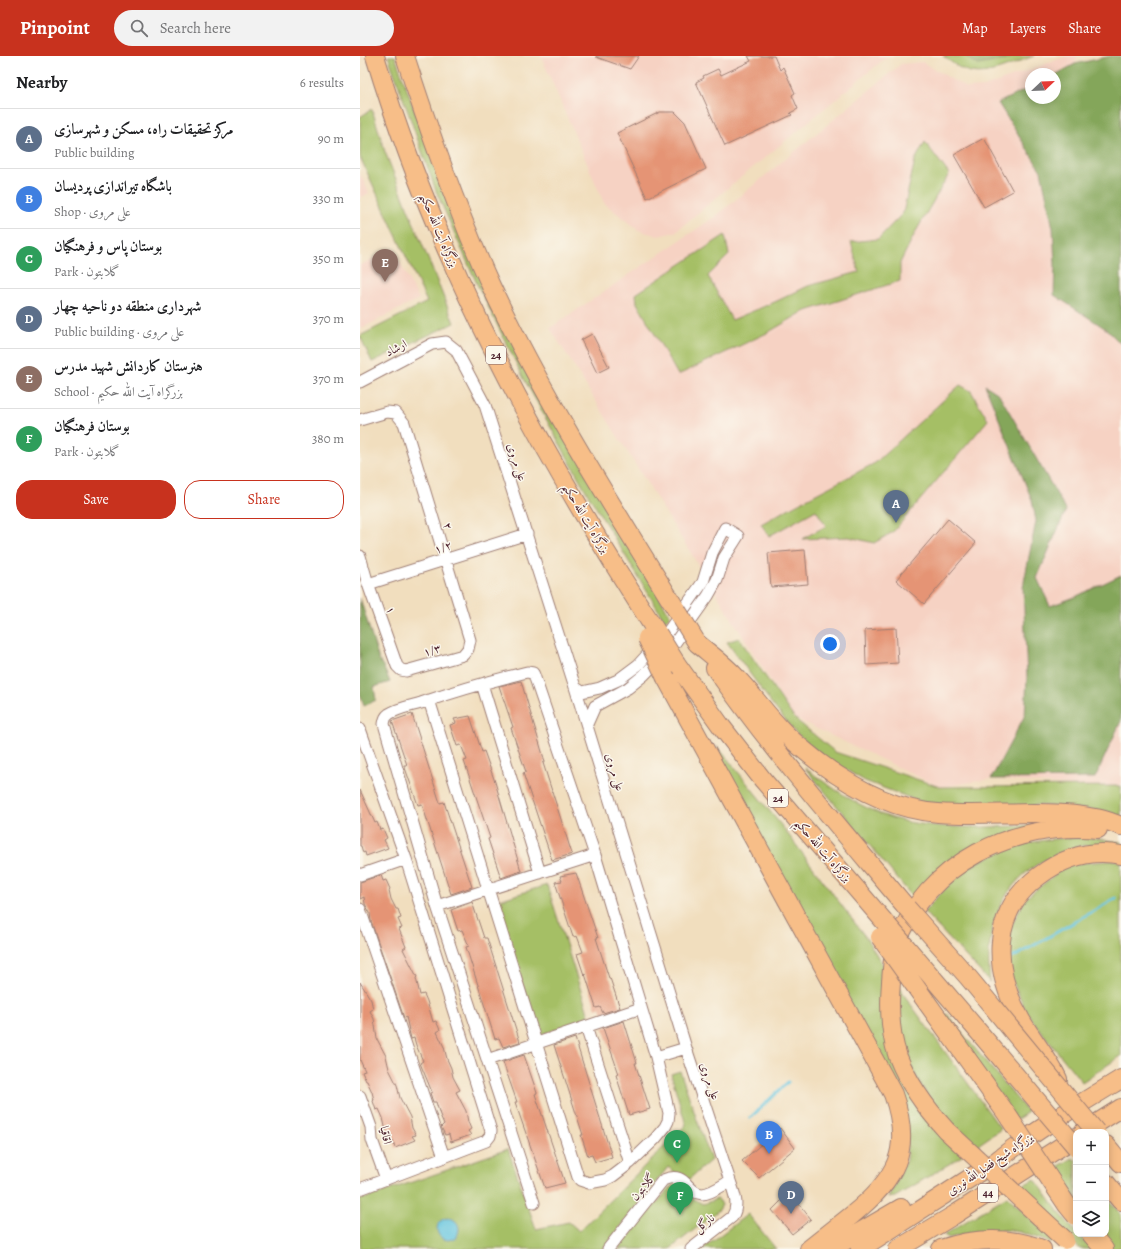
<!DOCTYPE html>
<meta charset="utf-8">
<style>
body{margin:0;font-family:Alegreya,Amiri,serif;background:#f2f2f2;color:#202124}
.controls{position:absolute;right:12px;bottom:12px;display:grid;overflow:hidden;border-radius:8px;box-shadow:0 2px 10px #0003}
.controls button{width:36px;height:36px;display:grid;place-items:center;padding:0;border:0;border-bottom:1px solid #e0e0e0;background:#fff;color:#202124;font:20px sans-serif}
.compass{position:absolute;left:665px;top:12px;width:36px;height:36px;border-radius:50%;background:#fff;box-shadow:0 2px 10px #0003;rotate:67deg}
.you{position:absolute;left:470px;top:588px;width:14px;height:14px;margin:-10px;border:3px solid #fff;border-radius:50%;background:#1a73e8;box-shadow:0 0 0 6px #1a73e833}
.badge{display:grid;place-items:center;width:26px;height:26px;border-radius:50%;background:#c8321e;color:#fff;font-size:13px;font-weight:700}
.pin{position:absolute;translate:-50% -33px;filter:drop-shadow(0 1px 2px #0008)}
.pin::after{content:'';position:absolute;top:21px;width:14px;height:12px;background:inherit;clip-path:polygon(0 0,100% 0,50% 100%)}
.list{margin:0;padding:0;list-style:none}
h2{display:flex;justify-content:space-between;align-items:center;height:52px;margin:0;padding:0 16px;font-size:17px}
h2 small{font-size:13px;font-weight:400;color:#757577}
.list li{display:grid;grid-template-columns:26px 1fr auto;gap:12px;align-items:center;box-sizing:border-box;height:60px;padding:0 16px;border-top:1px solid #e0e0e0}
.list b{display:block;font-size:15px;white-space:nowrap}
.list p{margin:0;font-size:13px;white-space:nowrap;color:#757577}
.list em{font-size:13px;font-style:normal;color:#757577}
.actions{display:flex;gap:8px;padding:12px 16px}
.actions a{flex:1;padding:9px 0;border:1px solid #c8321e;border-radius:16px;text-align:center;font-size:14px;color:#c8321e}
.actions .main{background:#c8321e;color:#fff}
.icon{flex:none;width:22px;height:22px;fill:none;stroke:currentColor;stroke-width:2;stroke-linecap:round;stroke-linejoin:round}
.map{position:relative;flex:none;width:761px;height:1193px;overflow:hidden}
header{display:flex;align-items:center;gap:24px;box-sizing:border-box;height:56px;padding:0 20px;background:#c8321e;color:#fff}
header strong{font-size:19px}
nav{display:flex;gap:22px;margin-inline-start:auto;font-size:14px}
.search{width:280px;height:36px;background:#f2f2f2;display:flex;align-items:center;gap:10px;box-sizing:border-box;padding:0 14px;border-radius:22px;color:#757577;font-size:15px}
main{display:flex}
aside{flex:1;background:#fff}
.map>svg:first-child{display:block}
.built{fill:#f6d2c3;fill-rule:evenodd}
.green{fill:#a5bf65;stroke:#786f48}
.forest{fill:#84a65a;stroke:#676242}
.water{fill:#61c4df;stroke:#567285}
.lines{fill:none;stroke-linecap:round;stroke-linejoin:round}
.stream{stroke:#61c4df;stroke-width:3}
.building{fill:#e59474}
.minor-casing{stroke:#9e7e74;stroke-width:13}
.trunk-casing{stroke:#9e7e74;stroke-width:20}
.minor{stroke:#fff;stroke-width:11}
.trunk{stroke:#f7be88;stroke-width:18}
.trunk-bridge-casing{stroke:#9e7e74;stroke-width:20;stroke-linecap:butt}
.trunk-bridge{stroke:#f7be88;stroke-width:18}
.labels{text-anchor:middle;stroke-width:3;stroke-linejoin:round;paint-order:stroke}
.shield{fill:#fbf7ec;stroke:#7f6065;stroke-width:1}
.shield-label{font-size:11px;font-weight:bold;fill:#4a1f2b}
.street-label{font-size:12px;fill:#4a1f2b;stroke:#fbf7ec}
</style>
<header>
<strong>Pinpoint</strong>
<div class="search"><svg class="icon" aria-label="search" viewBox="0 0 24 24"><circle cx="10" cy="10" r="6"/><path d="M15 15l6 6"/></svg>Search here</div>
<nav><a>Map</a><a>Layers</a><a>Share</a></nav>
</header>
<main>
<aside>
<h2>Nearby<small>6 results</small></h2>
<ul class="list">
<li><span class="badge" style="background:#5c6f8a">A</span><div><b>مرکز تحقیقات راه، مسکن و شهرسازی</b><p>Public building</p></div><em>90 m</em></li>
<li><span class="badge" style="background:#3f7fe0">B</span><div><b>باشگاه تیراندازی پردیسان</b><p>Shop · علی مروی</p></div><em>330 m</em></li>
<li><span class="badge" style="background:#2e9e5b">C</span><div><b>بوستان پاس و فرهنگیان</b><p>Park · گلابتون</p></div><em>350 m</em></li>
<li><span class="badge" style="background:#5c6f8a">D</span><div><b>شهرداری منطقه دو ناحیه چهار</b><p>Public building · علی مروی</p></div><em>370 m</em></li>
<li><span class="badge" style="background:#8d6e63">E</span><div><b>هنرستان کاردانش شهید مدرس</b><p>School · بزرگراه آیت الله حکیم</p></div><em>370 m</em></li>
<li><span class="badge" style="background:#2e9e5b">F</span><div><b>بوستان فرهنگیان</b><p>Park · گلابتون</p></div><em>380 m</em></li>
</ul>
<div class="actions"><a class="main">Save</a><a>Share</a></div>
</aside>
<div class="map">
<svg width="761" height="1193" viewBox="0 0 761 1193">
<rect width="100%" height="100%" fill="#fbf7ec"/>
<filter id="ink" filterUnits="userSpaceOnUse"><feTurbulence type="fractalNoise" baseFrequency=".025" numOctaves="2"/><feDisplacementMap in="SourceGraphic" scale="8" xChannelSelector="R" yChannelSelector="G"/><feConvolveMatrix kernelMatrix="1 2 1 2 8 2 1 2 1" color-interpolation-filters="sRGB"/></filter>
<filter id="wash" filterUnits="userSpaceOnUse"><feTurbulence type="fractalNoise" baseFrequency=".012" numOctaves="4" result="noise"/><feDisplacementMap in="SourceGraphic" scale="16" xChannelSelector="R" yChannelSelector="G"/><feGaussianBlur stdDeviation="0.9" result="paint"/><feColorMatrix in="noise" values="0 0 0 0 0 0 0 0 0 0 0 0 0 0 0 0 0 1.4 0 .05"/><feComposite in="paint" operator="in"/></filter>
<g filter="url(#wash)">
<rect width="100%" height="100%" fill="#f1debe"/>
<path class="built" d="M181,0H528L315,176L298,180L278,174L244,147Z
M707,0H717L689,130L761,264V734L631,723L580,731L434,662L190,272L356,160L541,8L562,6L607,32L624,31ZM671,18H695V42H671Z
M0,117L9,137L0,142Z
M33,193L59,243L0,273V209Z"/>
<path class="green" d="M28,0H35L90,153L310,560L305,565L226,435L164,323L117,228L76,135Z
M583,0H674C654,7 628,22 607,15C598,12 590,5 583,0Z
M12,53L25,96L94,267L12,306L0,280L67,246L0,101V61Z
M565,86L589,118L555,177L540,207V225L443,256L407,277L318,319L277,247L276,238L365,179L369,199L348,220L372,264L417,245L448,230L499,216L491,186L518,183L543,157L555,104Z
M600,329L611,335L628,364L533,476L514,487L489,481L442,483L466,470L456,454L409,480L401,468L437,448L515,407Z
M379,582L434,662L475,696L580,731L761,730V760L746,755L678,749L626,752L561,746L505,725L461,699L437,678L415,652L367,586Z
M357,690L421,769L507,883L524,911L522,930V960L602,1100L535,1141L528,1142L537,1125L546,1104L548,1072L370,721Z
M445,712C472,732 500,752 532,762C579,776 640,770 688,769L672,772L556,845Z
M709,782H734L761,786V792C748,791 735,788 722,790C712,791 702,796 693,800C641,823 624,872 630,926L564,856C577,841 590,826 605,814C610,811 616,808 621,805C650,790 677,783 709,782Z
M761,804V1000L722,1026L679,973L666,955L653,926L646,897L652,868L666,842L708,808Z
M187,829L230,963L178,979L136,845Z
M536,928L641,1073L615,1091L574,1051L541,995Z
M587,958L597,971L668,1056L656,1064L582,961Z
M320,1015L351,1104L327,1125L308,1111L243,1193H1L0,1189V1144L148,1093L176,1173L209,1166L219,1175L326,1069L311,1018Z
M713,1102L716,1106V1152L688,1116Z
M675,1123C693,1148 710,1173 733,1193H720L655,1133Z
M318,1129L331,1142L343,1148L357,1143L360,1145L362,1149L359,1154L310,1193H258L306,1136L312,1130Z
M647,1140L694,1184L692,1187L660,1176L647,1174L615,1176L589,1182L584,1179Z
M746,1141L761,1158V1193H753L738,1178H746Z
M388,1158L416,1193H342Z"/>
<path class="forest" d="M605,0H655L645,4L618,9Z
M751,0H761V288L746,273L694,239L695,208L693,172L681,115L638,47L671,31V42H695V19L715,8Z
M625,329L639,338L706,454L677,522L690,550L715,541L761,519V665L735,722L631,723L665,659L667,622L663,531L676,465L672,444Z
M0,542L19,604L23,610L30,626L14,631L16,644L4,650L0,638Z"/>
<path class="water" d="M77 1173a11 11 0 1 1 22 0a11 11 0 1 1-22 0Z"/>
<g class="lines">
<path class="stream" d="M652,902L756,842
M390,1062L428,1026"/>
</g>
<g id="blocks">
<path class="building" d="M236,0H279L270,13L236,1Z
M388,0H414L420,14L423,11L435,37L432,39L438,53L430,57L432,59L365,90L336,26L344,22L343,20L358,13L361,19L391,5Z
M300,56H315L325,66L346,113L287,142L257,77Z
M624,82L653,135L624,151L594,99Z
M232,278L249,311L237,317L221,284Z
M588,463L616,487L564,548L536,524Z
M445,494L448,528L411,531L408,497Z
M536,572L538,607L506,609L505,574Z
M161,625L185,706L183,707L212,798L192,804L163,717L166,716L151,672L153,671L139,630Z
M52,658L80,747L84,746L112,831L91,838L62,748L58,749L44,709H47L32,665Z
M110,660L122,696L124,695L135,726L161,815L141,822L128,783L130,782L104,705L107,704L101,689L97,690L90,669L96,667L94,663Z
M0,734L15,767L17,766L20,774L23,773L27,782L24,784L28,792L6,800L5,796L3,797L1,790H0Z
M216,817L238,882H236L249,922H250L260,952L243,957L240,951L236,952L225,918L224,919L217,898L223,896L217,880L213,881L195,826L202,825L200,820Z
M21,819L23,825L26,824L30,833L29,834L31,843L36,853H38L41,862L38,863L42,872L39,873L46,891L43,893L57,921L56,922L60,939L64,938L67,945L73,966L76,965L80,974L77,976L84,991L87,1003L91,1012L93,1021L100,1034L96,1036L106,1055L108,1066L111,1073L108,1075L111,1079L91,1086L89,1078L85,1079L81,1071L84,1068L80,1059L76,1046H73L70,1037L72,1036L60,1007L63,1005L56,989L54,982L51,983L46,961L44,962L11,865L10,857L5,848L4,841L0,843V826Z
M112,846L124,882H127L160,986L143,991L139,982L135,983L106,891L109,890L102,874L98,875L91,854Z
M0,926L11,944L13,953L10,955L14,963L17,983L26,1000L29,1013L37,1029L40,1042L50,1061L52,1072L56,1079L52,1080L55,1084L35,1092L33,1084H29L25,1075H26L23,1062L19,1053L16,1054L13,1045L14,1044L12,1036L7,1025H6L2,1016L5,1015L0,1004Z
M264,965L277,1007H275L290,1053L269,1059L256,1019L259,1018L243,972Z
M215,982L252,1101L235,1106L232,1099L228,1100L221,1079H223L194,989Z
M164,999L177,1037L175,1038L205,1127L185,1132L155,1046H157L143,1006Z
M420,1072L435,1092L399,1122L382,1105Z
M425,1141H433L451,1163L432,1178L412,1154Z"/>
</g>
</g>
<g filter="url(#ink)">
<use href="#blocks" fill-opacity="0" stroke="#9e7e74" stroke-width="1"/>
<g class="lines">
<g class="minor-casing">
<path id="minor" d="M0,326L72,288L86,286L96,294L125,349L215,631L326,992L370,1125C374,1137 380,1149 372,1161L331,1193
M0,364L27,356L36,357L44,367L110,584L108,593L103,599L46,615L41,614L37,610L8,528L0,500
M8,528L167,478
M122,628L180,817
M215,631L222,636L240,632L258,624L278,609L307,577L343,526L352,497L365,472L378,480L364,502L357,524L348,540L314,588L284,619L268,632L235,650L227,668
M69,644L218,1121L220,1124L229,1127L245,1124L253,1120L270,1107L295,1083L305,1071L308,1065L309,1057L296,1001L235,799L174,619L173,617L167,616C131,625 96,635 61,647C51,650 38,652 29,658C25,661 25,663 24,668L77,850L174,1147
M0,673L46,803L131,1075L130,1080L126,1085L0,1133
M0,819L46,803
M77,850L235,799
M0,853L84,1101
M226,971L270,1107
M296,1001L326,992
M127,1004L281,952
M0,1040L11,1071L12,1084L26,1123
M248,1193L303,1124C327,1114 326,1137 342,1138C351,1138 363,1129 370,1125"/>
</g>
<g class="trunk-casing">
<path id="trunk" d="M15,0C77,206 181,398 298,578
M45,0C70,78 97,155 131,230C184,342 251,448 316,553
M337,587C350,598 364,608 376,621C392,637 405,657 421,673C433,686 446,696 460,707C495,733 534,754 578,757C630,761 683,752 735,762C744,763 753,767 761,770
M316,607L361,670L403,724L529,871
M355,612C414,696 481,773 547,852
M306,622L533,1038C553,1094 536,1123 492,1159C478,1170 463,1182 449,1193
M698,1023C688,1002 673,985 661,964C633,915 629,857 679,820C703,802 731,793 761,799
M586,1074C566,1052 549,1029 538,1001C530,978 529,950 531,926C532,914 532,901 536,890C565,807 655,765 738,773
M723,1076L761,1052
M746,1089L761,1107
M746,1127L761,1145
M731,1178L744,1193
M471,1193L541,1152
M500,1193L635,1106C674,1075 718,1049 761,1023
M538,1193L594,1159L716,1081
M581,1193C613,1182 650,1180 682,1193"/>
</g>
<use href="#minor" class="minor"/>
<use href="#trunk" class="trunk"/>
<g class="trunk-bridge-casing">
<path id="trunk-bridge" d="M316,553L337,587
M298,578L316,607
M287,582L306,622
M547,852L608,921L736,1076
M529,871L618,975L716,1091
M520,881L646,1057L707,1149L716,1160
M586,1074L705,1184"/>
</g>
<use href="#trunk-bridge" class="trunk-bridge"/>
</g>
</g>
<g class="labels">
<g class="shield">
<rect x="126" y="290" width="20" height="18" rx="3"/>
<rect x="408" y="733" width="20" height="18" rx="3"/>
<rect x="618" y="1128" width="20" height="18" rx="3"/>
</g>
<g class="shield-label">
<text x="136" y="303">24</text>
<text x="418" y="746">24</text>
<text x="628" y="1141">44</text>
</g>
<g class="street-label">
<text transform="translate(79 174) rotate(67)" y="4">بزرگراه آیت الله حکیم</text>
<text transform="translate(36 292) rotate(-28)" y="4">ارشاد</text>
<text transform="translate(157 406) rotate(72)" y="4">علی مروی</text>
<text transform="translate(226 462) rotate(59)" y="4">بزرگراه آیت الله حکیم</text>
<text transform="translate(88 470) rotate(73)" y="4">۲</text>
<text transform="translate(83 491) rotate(-17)" y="4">۱/۲</text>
<text transform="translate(31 554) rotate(70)" y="4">۱</text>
<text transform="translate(72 594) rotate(-16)" y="4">۱/۳</text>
<text transform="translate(255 716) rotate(73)" y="4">علی مروی</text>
<text transform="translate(463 794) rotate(49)" y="4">بزرگراه آیت الله حکیم</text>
<text transform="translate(350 1025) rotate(71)" y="4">علی مروی</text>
<text transform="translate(26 1079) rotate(78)" y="4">اقاقیا</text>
<text transform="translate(630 1108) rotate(-34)" y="4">بزرگراه شیخ فضل‌الله نوری</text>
<text transform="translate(283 1131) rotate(-50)" y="4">گلابتون</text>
<text transform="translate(344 1167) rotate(-38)" y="4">نارگل</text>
</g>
</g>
</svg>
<div class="controls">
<button>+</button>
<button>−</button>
<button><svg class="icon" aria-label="layers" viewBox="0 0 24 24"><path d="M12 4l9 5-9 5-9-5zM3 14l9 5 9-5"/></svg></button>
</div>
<svg class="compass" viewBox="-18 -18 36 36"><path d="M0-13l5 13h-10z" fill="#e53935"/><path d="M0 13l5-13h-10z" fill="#757577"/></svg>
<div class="you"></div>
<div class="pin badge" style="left:536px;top:467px;background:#5c6f8a">A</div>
<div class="pin badge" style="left:409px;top:1098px;background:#3f7fe0">B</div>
<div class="pin badge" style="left:317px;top:1107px;background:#2e9e5b">C</div>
<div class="pin badge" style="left:431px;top:1158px;background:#5c6f8a">D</div>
<div class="pin badge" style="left:25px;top:226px;background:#8d6e63">E</div>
<div class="pin badge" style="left:320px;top:1159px;background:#2e9e5b">F</div>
</div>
</main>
